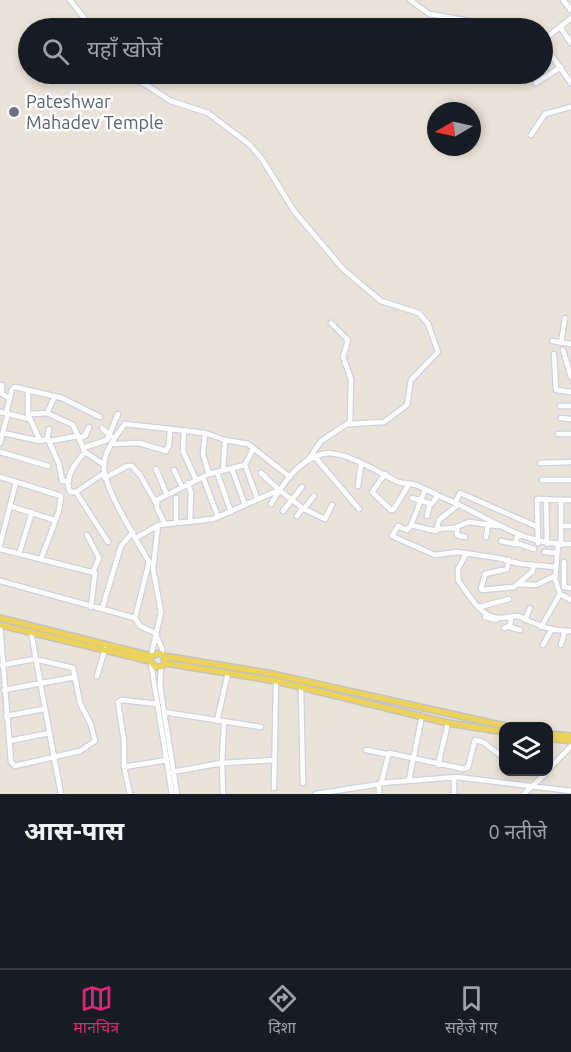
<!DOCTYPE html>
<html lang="hi">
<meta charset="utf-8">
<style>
body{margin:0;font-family:Ubuntu,"Noto Sans Devanagari",sans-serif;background:#20242c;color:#f1f3f6}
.controls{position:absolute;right:18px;bottom:18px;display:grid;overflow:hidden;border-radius:12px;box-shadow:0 3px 9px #0003}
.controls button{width:54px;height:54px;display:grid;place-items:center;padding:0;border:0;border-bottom:2px solid #363941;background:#171b24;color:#f1f3f6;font:30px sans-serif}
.compass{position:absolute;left:427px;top:102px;width:54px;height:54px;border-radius:50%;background:#171b24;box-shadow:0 3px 9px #0003;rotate:261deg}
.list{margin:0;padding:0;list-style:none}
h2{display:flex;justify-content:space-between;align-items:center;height:78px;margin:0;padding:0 24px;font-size:26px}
h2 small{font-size:20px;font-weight:400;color:#9ea1a6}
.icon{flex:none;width:33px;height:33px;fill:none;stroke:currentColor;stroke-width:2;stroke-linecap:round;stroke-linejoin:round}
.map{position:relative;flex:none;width:571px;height:794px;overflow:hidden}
.search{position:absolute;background:#171b24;box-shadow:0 3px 9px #0003;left:18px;right:18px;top:18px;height:66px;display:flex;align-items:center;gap:15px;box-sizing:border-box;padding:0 21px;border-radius:33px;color:#9ea1a6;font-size:22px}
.sheet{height:174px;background:#171b24}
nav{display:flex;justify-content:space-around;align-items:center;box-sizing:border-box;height:84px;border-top:2px solid #363941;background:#171b24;font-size:16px;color:#9ea1a6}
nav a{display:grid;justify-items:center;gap:3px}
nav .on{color:#db2777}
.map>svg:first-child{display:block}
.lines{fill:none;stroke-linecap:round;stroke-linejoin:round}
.minor-casing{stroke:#ced1e1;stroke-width:7}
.major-casing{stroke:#c3c3c3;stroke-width:8}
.minor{stroke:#fff;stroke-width:4.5}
.major{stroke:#eed35a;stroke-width:5}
.worship-dot{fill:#6b7280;stroke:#fff;stroke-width:2}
.labels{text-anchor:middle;stroke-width:5;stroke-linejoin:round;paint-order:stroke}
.worship-label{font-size:18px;fill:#5b616d;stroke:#fff;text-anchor:start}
</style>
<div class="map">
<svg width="571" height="794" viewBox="0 0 571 794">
<rect width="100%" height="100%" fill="#eae3d9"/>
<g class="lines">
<g class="minor-casing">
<path id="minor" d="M70,0L92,28
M410,0L429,14L510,28
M563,0L571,10
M571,18L560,27L571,43
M542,41L560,27
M542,42L571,83
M129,74L171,101L208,113L249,144L262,159L294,211L343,269L381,301L419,313L428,324L438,352L411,380L407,405L384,422L349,424
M536,83L561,67
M531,135L545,114L571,107
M552,341L571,344
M561,343L565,318
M563,350L571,377
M554,354L556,390L571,392
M2,385V394L10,398
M28,390V414L40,441
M560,406H571
M0,412L29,419
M6,413L12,389L15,387L62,398L100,417
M47,413L55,396
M28,414L47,413L73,425L85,452
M561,418L571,419
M102,428L111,436
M184,431L183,451L196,480
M3,433L40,441L48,439L59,464L62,481H69
M205,433L203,454L209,474
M558,434H571
M79,438L85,436L89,427
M47,439L49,429
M225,440L248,444L290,477
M50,441L78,436
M0,443L8,413
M113,444L139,443L166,451L169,445L170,429
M83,448L107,440L118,414
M0,452L48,466
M315,457L359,509
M308,460L321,441L350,422L351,379L343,357L348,340L331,323
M540,463L571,462
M245,465L253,449
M156,469L167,495
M232,469L245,505
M174,470L182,487
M217,472L231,512
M104,473L76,492L108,542
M261,473L279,490
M385,474L372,492L391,510L394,509L409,484
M0,477L61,496L59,511L41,559
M203,477L218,517
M105,478L127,466H132L140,475L156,503
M542,480H571
M188,483L191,493L190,522
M358,486L361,464
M76,492H70C63,478 76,462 85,452L103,464
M176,498V522
M412,498L432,504L437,496
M546,499L547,544
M561,500V545
M455,503L460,493L538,527
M271,504C283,484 297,461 322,454C344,449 379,473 398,482C404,484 410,483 416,485C428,490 441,497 453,502C493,520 525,546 571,544
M458,505L439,520L436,531L411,525L407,530L398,526L392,536L435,555L457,552L498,558L521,564L556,567
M10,506L54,520
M304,509L325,519L332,505
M283,511L302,487
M297,516L303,508
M427,516L430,504
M164,522L157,508V500L209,474L245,465L257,498
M411,525L425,490
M561,526H571
M457,527V535L465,537
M437,529L454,528L469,522L497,526
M87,535L99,558L93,572
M486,537L488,526
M136,538L157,526
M501,541L515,544L518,535
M516,543L534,549
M538,543L537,499L571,500
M0,545L16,482
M558,545L555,579L560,594L571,600
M0,549L95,573L91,607
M544,552L557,553
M19,554L32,512
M466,554L458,569V580C468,593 480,617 498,618C506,619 514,614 521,617C538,625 552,632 571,631
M564,562V587L571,588
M0,581L135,618L140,626L157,634
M518,584L536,585L555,576
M481,589L485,574L507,569L509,560
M482,590L514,587L533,571V565
M480,607L509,599
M102,609L121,546L133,532
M485,617L496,620
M135,618L149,562C138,541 102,487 104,465C104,452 117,434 125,424L205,433L225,440L223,470
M525,620L530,608
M0,625L11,762L15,766L54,757L31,632
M509,627L520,630
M541,627L560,594
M504,628L510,626L511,617
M156,636L162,648V655
M543,645L552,629
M561,645L565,631
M151,656L161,612L153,569L158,525L213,519L279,490L304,509L314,496
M151,664L172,794
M2,665L35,659L73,668L75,677L4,690
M161,667L160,686L177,794
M97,676L105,649
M301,687L303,783
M164,712L261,727
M6,716L44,709
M217,721L228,673
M224,722L222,763L274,760
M9,741L49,733
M366,750L387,754
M438,765L448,723
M124,767V741L118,702L122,700L157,704
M548,770L571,746
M172,772L222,763L223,794
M409,780L422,716
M381,783L389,753L464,769L468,767L475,740L483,742L504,758
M274,788L276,681
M61,794L54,757L80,751L95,741L91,725L80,703L75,677
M130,794L124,767L167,760
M316,794L379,784
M379,794V784L381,783L457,777L571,791
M454,794V777
M524,794L547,772"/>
</g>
<g class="major-casing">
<path id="major" d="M0,618L151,656L160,653L164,656L165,663L161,667H155L150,661L151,656
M0,625L150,661
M164,656L268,673L505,726
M165,663L276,681L448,723L504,732
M548,734L571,736
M548,738L571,741"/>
</g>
<use href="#minor" class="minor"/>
<use href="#major" class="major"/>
</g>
<circle class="worship-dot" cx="14" cy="112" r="6"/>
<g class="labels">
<g class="worship-label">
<text x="26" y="108">Pateshwar<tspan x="26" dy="21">Mahadev Temple</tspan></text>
</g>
</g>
</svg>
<div class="controls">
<button><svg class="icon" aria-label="layers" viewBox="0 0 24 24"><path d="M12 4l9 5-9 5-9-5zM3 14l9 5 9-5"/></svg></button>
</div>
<svg class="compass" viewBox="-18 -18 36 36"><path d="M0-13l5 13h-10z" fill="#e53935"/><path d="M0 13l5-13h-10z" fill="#9ea1a6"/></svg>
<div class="search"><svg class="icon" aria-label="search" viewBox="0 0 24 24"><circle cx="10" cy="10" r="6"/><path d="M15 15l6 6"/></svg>यहाँ खोजें</div>
</div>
<section class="sheet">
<h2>आस-पास<small>0 नतीजे</small></h2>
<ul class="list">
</ul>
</section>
<nav>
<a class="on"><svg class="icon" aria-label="map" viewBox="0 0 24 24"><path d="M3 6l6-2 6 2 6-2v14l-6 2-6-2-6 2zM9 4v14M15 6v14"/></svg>मानचित्र</a>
<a><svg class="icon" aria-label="directions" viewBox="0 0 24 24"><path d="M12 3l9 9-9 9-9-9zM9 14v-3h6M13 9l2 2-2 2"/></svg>दिशा</a>
<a><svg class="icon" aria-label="saved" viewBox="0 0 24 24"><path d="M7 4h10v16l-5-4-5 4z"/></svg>सहेजे गए</a>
</nav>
